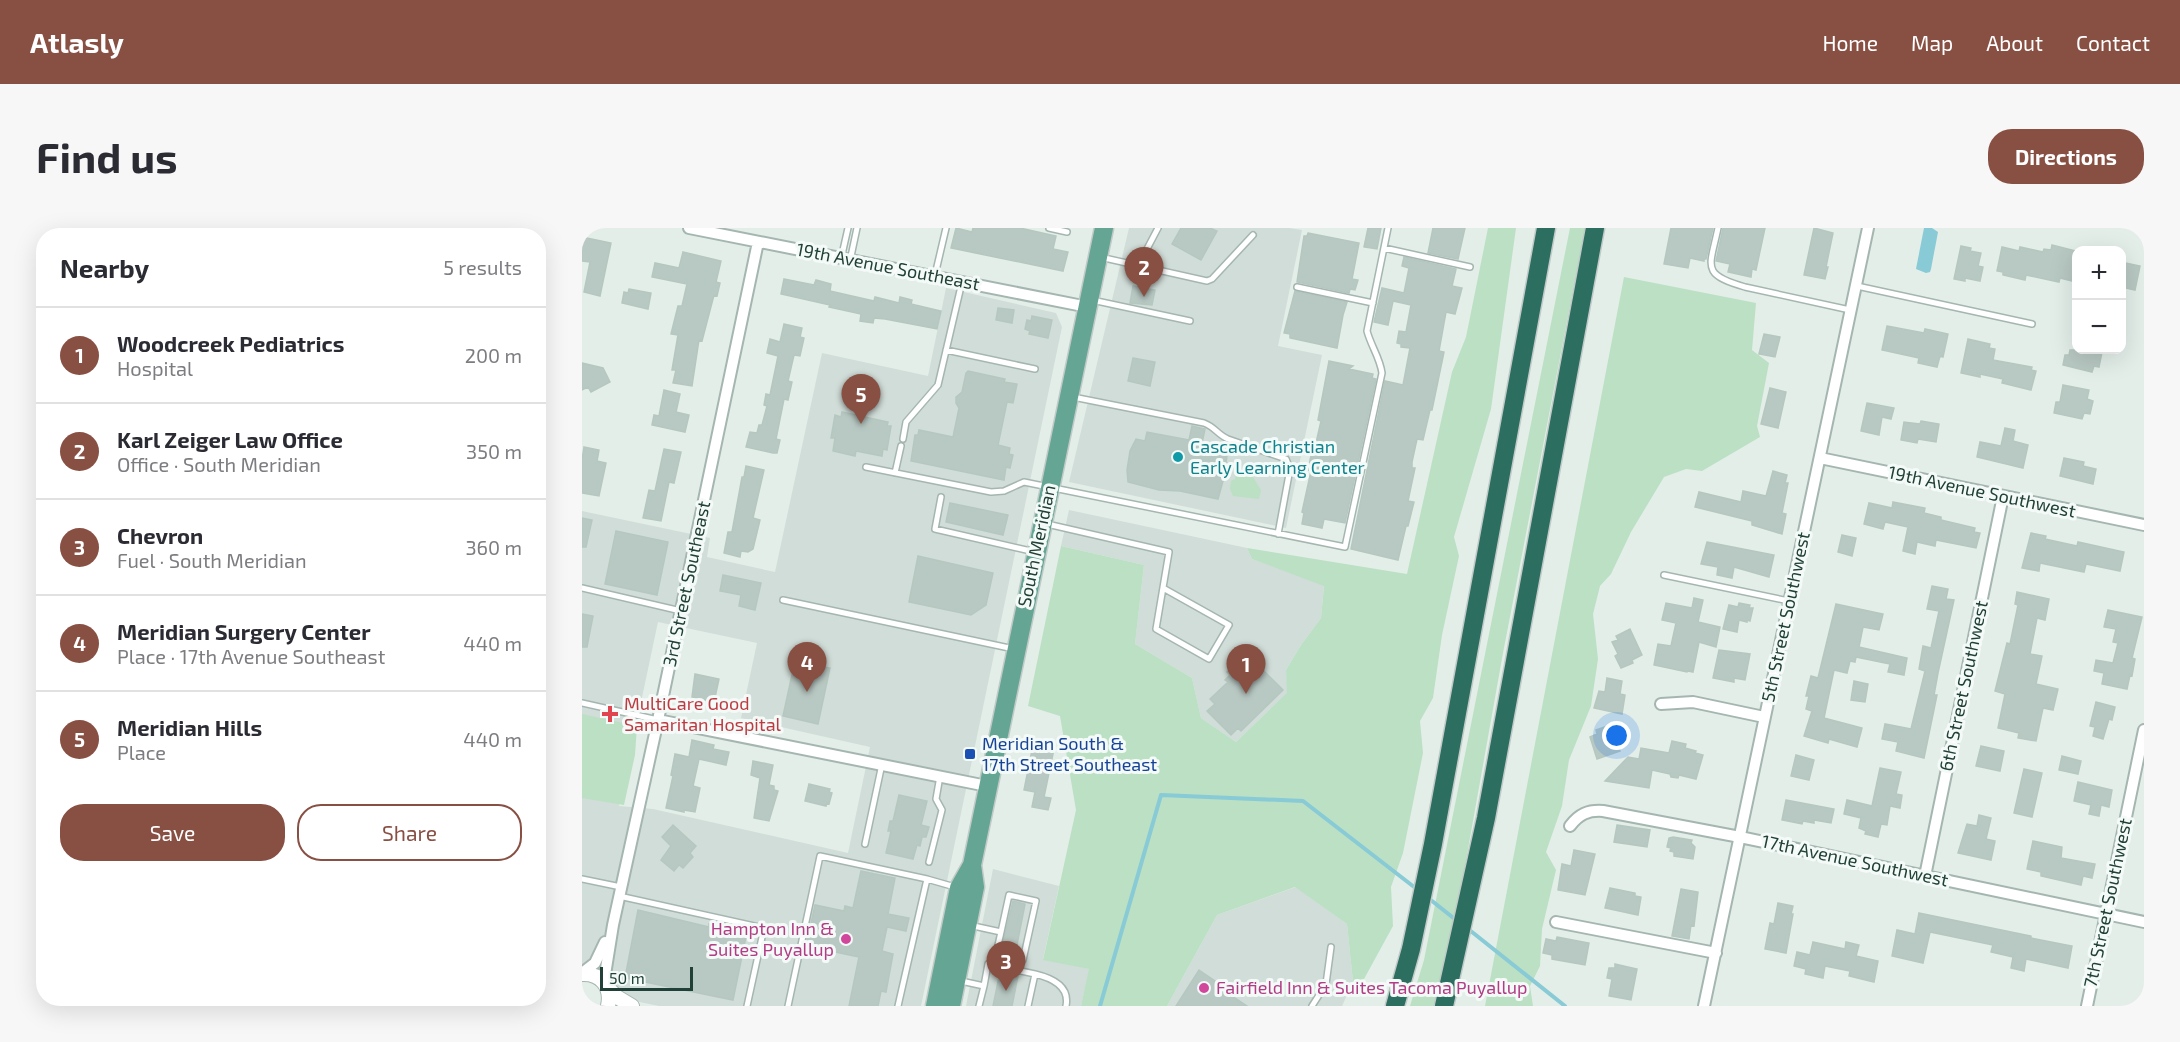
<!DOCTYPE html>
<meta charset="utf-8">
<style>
body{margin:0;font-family:"Exo 2",sans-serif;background:#f7f7f7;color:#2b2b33}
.controls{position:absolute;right:18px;top:18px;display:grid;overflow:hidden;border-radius:12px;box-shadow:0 6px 24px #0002}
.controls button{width:54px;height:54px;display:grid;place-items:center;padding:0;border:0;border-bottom:2px solid #e1e1e2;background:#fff;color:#2b2b33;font:30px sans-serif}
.scale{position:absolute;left:18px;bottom:15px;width:93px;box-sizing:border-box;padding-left:6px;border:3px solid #214037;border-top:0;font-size:16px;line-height:21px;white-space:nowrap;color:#214037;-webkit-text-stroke:4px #f4faf7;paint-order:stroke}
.you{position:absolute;left:1035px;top:508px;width:21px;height:21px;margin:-15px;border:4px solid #fff;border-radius:50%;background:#1a73e8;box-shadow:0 0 0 9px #1a73e833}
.badge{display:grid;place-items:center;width:39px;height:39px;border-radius:50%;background:#884f43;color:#fff;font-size:20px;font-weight:700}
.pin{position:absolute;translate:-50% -50px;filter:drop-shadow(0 2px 3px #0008)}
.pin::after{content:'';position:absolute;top:32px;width:21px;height:18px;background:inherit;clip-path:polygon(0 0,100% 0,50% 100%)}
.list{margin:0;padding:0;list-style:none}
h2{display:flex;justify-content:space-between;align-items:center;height:78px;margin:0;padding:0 24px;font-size:26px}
h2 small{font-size:20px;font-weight:400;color:#7c7c81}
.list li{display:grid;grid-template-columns:39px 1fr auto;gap:18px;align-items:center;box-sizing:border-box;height:96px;padding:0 24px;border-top:2px solid #e1e1e2}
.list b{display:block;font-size:22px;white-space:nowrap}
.list p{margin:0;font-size:20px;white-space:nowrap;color:#7c7c81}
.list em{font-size:20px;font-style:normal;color:#7c7c81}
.actions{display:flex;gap:12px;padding:18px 24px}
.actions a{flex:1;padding:14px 0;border:2px solid #884f43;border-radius:24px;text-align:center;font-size:21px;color:#884f43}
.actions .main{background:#884f43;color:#fff}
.map{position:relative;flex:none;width:1562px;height:778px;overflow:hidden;border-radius:24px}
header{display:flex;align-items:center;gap:36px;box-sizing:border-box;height:84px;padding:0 30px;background:#884f43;color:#fff}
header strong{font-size:28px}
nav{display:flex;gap:33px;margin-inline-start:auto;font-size:21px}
.intro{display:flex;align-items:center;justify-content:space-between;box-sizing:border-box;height:144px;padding:0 36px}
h1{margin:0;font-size:42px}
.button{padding:15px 27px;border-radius:24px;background:#884f43;color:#fff;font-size:21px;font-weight:700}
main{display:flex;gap:36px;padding:0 36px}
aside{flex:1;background:#fff;border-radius:24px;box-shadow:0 6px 24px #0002}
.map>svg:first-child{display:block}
.built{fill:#d1ddd8;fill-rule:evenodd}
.green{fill:#bbe0c4}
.water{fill:#88cad5}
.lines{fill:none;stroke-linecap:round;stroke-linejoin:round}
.stream{stroke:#88cad5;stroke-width:4}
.building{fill:#b8c8c2;stroke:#b5c8c0;stroke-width:1.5}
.service-casing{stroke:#a5b6b0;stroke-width:8}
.minor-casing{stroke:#a5b6b0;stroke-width:14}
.tertiary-casing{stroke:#a5b6b0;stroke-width:16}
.primary-casing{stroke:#c1cac7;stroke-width:21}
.motorway-casing{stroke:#c1cac7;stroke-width:21}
.service{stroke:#fff;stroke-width:5}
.minor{stroke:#fff;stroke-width:10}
.tertiary{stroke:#fff;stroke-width:14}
.primary{stroke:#65a594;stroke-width:18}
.motorway{stroke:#2c6e60;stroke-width:18}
.culture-dot{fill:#0f9aa8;stroke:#f4faf7;stroke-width:2}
.health-dot{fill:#e0444e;stroke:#f4faf7;stroke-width:2}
.transit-dot{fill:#1a4fb4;stroke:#f4faf7;stroke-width:2}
.hotel-dot{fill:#d1479c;stroke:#f4faf7;stroke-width:2}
.labels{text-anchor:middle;stroke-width:6;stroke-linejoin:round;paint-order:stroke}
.street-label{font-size:18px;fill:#214037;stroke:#f4faf7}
.culture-label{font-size:18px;fill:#0d838f;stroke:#f4faf7;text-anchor:start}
.health-label{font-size:18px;fill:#be3a42;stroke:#f4faf7;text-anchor:start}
.transit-label{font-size:18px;fill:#164399;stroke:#f4faf7;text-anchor:start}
.hotel-label{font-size:18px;fill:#b23c85;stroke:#f4faf7;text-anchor:end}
</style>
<header>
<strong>Atlasly</strong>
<nav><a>Home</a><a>Map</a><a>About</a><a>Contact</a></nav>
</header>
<div class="intro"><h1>Find us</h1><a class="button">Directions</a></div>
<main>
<aside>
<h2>Nearby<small>5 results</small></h2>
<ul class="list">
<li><span class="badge">1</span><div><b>Woodcreek Pediatrics</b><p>Hospital</p></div><em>200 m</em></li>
<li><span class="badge">2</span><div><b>Karl Zeiger Law Office</b><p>Office · South Meridian</p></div><em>350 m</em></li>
<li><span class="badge">3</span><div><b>Chevron</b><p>Fuel · South Meridian</p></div><em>360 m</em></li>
<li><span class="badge">4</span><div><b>Meridian Surgery Center</b><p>Place · 17th Avenue Southeast</p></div><em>440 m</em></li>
<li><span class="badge">5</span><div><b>Meridian Hills</b><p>Place</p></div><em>440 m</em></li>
</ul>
<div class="actions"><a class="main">Save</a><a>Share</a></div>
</aside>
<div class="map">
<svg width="1562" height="778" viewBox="0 0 1562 778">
<rect width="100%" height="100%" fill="#e3eee9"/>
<path class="built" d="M547,0H707L720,2L696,118L740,127L704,300L487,254Z
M364,60L474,85L480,99L339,778H77L48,772L0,744V283L128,310L125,329L193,344L240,125L346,148ZM76,394L175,415L159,490L288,519L266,625L71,581L37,578Z
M487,282L665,320L670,331L742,357L739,390L719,417L704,442L706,465L654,514L619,490L610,450L553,416L562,337L479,318Z
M411,641L477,658L461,731L508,741L499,778H384Z
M714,659L765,696L771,754L760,778H585L635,687Z"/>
<path class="green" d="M906,0H934L909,181L872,309L877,328L860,407L851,470L838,493L841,525L821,625L809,659L811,698L782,751L771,754L765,696L713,659L635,687L585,778H499L507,741L461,732L494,582L478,488L446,478L479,318L562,337L553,416L610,450L619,490L654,514L705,465L704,442L719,417L739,390L742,358L670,331L665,320L825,346L870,144L884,109Z
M988,0H1003L921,425L871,705L853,778H828L842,732Z
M1042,49L1174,75L1170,122L1187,135L1175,198L1178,209L1120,243L1104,241L1082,249L1049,304L1029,346L1018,358L1011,386L1016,431L1009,478L987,532L980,578L964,624L974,642L960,701L958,738L948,758L951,778H903Z
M655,243L669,246L679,262L677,271L651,268L648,261L649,253L653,251Z
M0,486L55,498L53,527L42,577L0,570Z"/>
<path class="water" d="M1342,0H1350L1356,4L1349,41L1348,44L1344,45L1334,41Z"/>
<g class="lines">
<path class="stream" d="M845,669L874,692
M885,700L983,778
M518,778L579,567L721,573L836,662"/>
</g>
<path class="building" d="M374,0L390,4L391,0H438L474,8L471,21L486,24L481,43L369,20Z
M599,0H628L635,3L619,32L590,16Z
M786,0H799L795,21L782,19Z
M851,0H883L876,31L846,25Z
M1089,0H1131L1124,31H1122V33L1108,30L1106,40L1082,36Z
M1141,0H1183L1174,42L1170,41L1169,49L1146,44L1148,36L1134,33Z
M1232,0L1251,5L1244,39H1246L1243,51L1222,47Z
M726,5L777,15L770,51L776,52L773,62L768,61L767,65L715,54L722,8H725Z
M0,9L29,15L18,68L2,64L8,34L0,33Z
M1470,17L1494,23V54L1478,50L1477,54L1444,47L1443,52L1421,47V44L1415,43L1420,19L1437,23L1438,19L1461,24L1462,21L1469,22Z
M1379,18L1389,20L1388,23L1399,25L1396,38L1401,39L1398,53L1383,50V53L1372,51Z
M101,24L139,33L134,54L138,55L135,68L132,67L120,113L117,112L110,158L91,155L94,142H90L96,107L89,106L96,78H100L105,56L70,49L73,35L97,40Z
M822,29L874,41L870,58L880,60L873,86L864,84L857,123L862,124L850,182H848L841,212L835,211L830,234V240H833L826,273L832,274L826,298H824L816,332L769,321L803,153L821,157L828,120L819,119V116L815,115L817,103L824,104L829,77L811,73L806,97L792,94L800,60L822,65L827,40L820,38Z
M1539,34L1558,38L1553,62L1539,59Z
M202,51L232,57L234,52L249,56L248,63L292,73L293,69L317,75L318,69L330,72L329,76L359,83L355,101L303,91L292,90L291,95L278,93L279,86L247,79L248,77L199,66Z
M551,58L573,62L570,77L548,75Z
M47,61L69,65L66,81L40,75L42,64L46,65Z
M713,63L765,74L761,87L755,120L708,110V106L702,105Z
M416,80L432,82L430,95L414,92Z
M450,88L470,92L466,110L447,106L448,103L443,101L445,92L449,93Z
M202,96L220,100L218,109L222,110L218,128L212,127L206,153L210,154L206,172L202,171L194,211L198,212L195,225H191L164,219L168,204L175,205L177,197H180L185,178L182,177L184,166L188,167L196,128L185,125L188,111L198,114Z
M1305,98L1342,105L1343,101L1366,106L1361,129L1358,128L1355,139L1336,135L1337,130L1300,122Z
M1182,106L1198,109L1193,129L1177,126Z
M1386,111L1408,116L1407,120L1413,121L1411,132L1450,139L1449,142L1454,143L1449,162L1420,155L1421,151L1398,146V149L1379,145Z
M1488,122H1514V123L1520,124L1517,139L1512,138L1510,144L1481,137L1483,127H1487Z
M551,130L573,134L568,158L546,153Z
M747,133L771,138L767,141L791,146L790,150L794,151L763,295L742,291L740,300L720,296L722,285L720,284L729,243L726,242L730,223L732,224L739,193L736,192Z
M0,135L21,140L28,154L9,164L6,159L0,162Z
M386,143L423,151L422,154L435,156L431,175L425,174L416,217L428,220L427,226L431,227L428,240L424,239L422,252L329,233L333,207H336L337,202L371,209L377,180L374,175V169L380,164L384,145Z
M1481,157L1507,162L1505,171L1511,173L1508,186L1502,185L1500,191L1472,185L1474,174H1478Z
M1188,160L1204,164L1196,200L1179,196Z
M82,162L98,166L94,184L107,187L103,204L70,197L72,187L77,188Z
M1285,175L1312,180L1309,191L1300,189L1297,207L1279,203Z
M260,184L306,194L305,198H309L305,222L301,221L300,228L274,223L273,228L251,223L253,210H249L253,187L259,189Z
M1339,193L1357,196L1354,214L1336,211L1335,215L1319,212L1322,194L1338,196Z
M610,198L623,201L620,215L646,221L644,235H646L636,271L598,263L577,262L546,254L545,242L548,223L554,211L563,213L565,204L607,212Z
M1423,200L1433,202L1431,213L1446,217L1441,240L1395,229L1398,214L1419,218Z
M2,219L17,222L15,233L24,235L17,268L0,265V232Z
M82,221L99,224L92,255L87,254L79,293L61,290L67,262L73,263Z
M1482,230L1502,234L1501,238L1514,241L1511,256L1478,248Z
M164,238L182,242L171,290L178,292L171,321L166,324L159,323L158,329L142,325L146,304H150L160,249H162Z
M1191,243L1205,247L1203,255H1206L1200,285L1204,286L1200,306L1170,297V293L1113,279L1117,264L1159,274L1161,263L1184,268Z
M1311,274L1343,280L1342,285L1359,289V292L1393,300L1392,304L1398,305L1394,320L1354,312L1353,318L1335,314L1333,326L1321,323L1326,299L1303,294L1301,301L1282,296L1287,275L1310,280Z
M368,275L426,287L421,307L364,294Z
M0,290L10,292L4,319H0Z
M34,303L86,314L75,367L23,356Z
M1449,305L1464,308L1463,311L1495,318L1496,314L1542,324L1538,343L1504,336L1502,344L1458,335L1457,343L1440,340Z
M1260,307L1274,310L1270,328L1256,324Z
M1125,314L1192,327L1187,349L1152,339L1150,350L1135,347L1136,339L1119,336Z
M336,328L411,345L404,377L389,387L327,374Z
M141,347L179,355L173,382L157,378L159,367L138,363Z
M1350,358L1366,361L1364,371L1372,372L1356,445L1352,467H1355L1342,530L1314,523L1316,514L1300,511L1303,496L1329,501L1343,443L1337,441L1341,418L1349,420L1357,383L1345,381Z
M1435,364L1467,371L1463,392L1455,390L1448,426L1460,428L1454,456L1476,461L1471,482L1461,480L1454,513L1436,510L1437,505L1416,500L1423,466L1413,463L1425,415L1428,416L1436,377L1433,376Z
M1112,370L1121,372L1116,394L1138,399L1134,419L1117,414L1111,444L1106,443L1105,444L1072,437L1076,416L1089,418L1094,395L1080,392L1084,375L1110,380Z
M1157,375L1168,377L1167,380H1171L1168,393L1165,392V394L1157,392L1155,404L1141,401L1147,377L1156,379Z
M1254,376L1301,386L1297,402L1281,399L1277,419L1325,430L1322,447L1306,444L1308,436L1274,429L1273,434L1268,433L1265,445L1252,442L1242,490L1280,500L1275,519L1247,511L1246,515L1222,508L1230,483L1224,481L1227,468H1224L1229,448L1236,450Z
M1526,382L1560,389L1550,430L1553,431L1550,448L1548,447L1545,461L1520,456L1522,445L1512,443L1514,432L1531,435L1536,415L1531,414L1534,401L1522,399Z
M0,386L11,388L5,419H0Z
M1048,401L1060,427L1050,432L1051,435L1039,440L1033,428L1036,426L1030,414L1036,412L1034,408Z
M1137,422L1168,426L1163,452L1152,450V454L1131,450Z
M667,428L701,462L659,503L656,500L649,507L625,483L633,476L628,471L646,454L643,452L648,447L645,444L660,430L662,433Z
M213,433L248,440L236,496L201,488Z
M113,446L137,451L132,474L110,469Z
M1025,450L1040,453L1038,466L1043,467L1040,486L1012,480L1017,463L1023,464Z
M1272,453L1286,456L1283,474L1269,472Z
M1514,474L1533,479L1530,492L1527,491L1521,511L1511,508L1513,499L1508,498Z
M1031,496L1038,523L1015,531L1008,509L1015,506L1014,502Z
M110,512L132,517L131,521L147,524L144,537L117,531L111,558L118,560L113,584L102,582V584L84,580L91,548L89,547L93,526L107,529Z
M1090,513L1104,516L1103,520L1114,523L1113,525L1121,527L1114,551L1097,547L1096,550L1089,549L1088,546L1070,542L1067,560L1023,553L1046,529L1057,531L1059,520L1087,525Z
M451,517L472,521L462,569L469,570L466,582L450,579L453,564L442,562Z
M1399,518L1422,523L1418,543L1394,538Z
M1214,527L1232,532L1227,552L1209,548Z
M1480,528L1499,533L1496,546L1477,542Z
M171,533L191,537L187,557L192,558V562L196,563L187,593L172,590L178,550L169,547Z
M1298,540L1319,544L1314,566L1320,567L1318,580L1308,578L1305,597L1299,596L1296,609L1283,606L1284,603L1277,600L1279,590L1262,586L1265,572L1290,578Z
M1442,541L1460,545L1450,589L1432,585Z
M1496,554L1530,562L1527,579L1519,577L1517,588L1507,586L1509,577L1492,573Z
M227,556L248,561L247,564L250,565L247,576L245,575L244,578L223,573Z
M317,567L345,573L339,597L347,599L344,609H340L338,618L335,617L331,631L304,625L309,603H306L308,593H311Z
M1204,572L1252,581L1249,595L1232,592V595L1221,593L1220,596L1200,592Z
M1397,587L1409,590L1404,611L1413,613L1409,632L1376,625L1385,596L1395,598Z
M91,597L114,618L108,625L111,629L101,640L97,637L92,643L79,632L89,618L80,609Z
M1035,597L1068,602L1065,619L1032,614Z
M1091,609L1110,612L1109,615L1113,619L1111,631L1092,628V624L1088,623L1089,620L1085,619L1087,610Z
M1451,613L1480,619L1479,630L1513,636L1510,650L1501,648L1499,657L1459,648V644L1445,641Z
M992,622L1013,626L1003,667L976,662L980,636L989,638Z
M279,643L313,650L306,686L327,690L324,703L305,699L300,723L311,726L304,764L299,763L296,778H267L277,729L224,718L233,677L262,683L263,678L271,680Z
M1028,660L1053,665V668L1059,669L1056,687L1023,680Z
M1099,661L1116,664L1112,698L1109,697L1107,711L1090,708Z
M431,673L443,676L434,722L420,719Z
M1196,675L1211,678L1209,686H1211L1204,725L1183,721L1188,695L1192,696Z
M56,682L127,699V696L165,704L151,772L43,750Z
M1337,685L1449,708V710L1490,718L1486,740L1444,731L1442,743L1429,740L1431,729L1409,724L1411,717L1348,704L1341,735L1310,728L1315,702L1333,706Z
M975,709L1007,715L1003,737L970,731V727L961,725L964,711L974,713Z
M1231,714L1263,721L1264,714L1277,717L1274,728L1296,733L1292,754L1267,748L1268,743L1243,738L1241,750L1223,746L1224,741L1212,738L1215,724L1228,727Z
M1033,736L1055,741L1049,772L1027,768L1030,751L1025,750L1027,740H1033Z
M617,742L633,753L632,755L639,759L638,760L665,778H594Z
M418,744L436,748L430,778H411Z"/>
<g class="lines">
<g class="service-casing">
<path id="service" d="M467,0L485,4
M1136,0C1128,39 1118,46 1163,59L1268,82
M802,20L888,39
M518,29L625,53L630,51L671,7
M259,31L266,0
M268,33L275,0
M556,38L576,0
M353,47L364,0
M1275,58L1450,96
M715,59L791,75
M510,72L608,93
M364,122L453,141
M491,169L622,195C633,199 636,207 646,211L704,231L708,241L696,306
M321,211L324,194L356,157L380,54
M284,239L409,264L422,263L442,254L763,319L800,145C798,130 789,118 785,103L806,0
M313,245L319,218
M359,269L353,301L453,324
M465,296L587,324L574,401L627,431L647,397L581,360
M1082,347L1207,373
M0,360L99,383
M201,372L432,421
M0,475L76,492
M283,616L300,536
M347,634L360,582L354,571L358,548
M0,651L39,659
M37,668L182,700L165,778
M387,697L419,704L414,726L441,732L454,673L427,667L419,704
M453,746C470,750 488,758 484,778
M379,753L402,758L397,778
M402,758L406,736L453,746L446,778
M206,778L238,628L345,651L373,659
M316,778L345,651
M730,778L744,756L749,719"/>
</g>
<g class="minor-casing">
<path id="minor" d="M107,0L506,79
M1238,230L1562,297
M1079,476L1111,474L1182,489
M76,492L405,558
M988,598C997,586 1006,582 1021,583L1158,609L1562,694
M1343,648L1421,268
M974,694L1134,725
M0,745L13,735L23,714
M22,753L31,697L76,492L176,14
M1122,778L1286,0
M1505,778L1562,502"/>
</g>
<g class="tertiary-casing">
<path id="tertiary" d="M0,746C19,745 30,759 26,778
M26,760L35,769L50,778"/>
</g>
<g class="primary-casing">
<path id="primary" d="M353,778L377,660L390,637L522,0
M369,778L393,659L390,637"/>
</g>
<g class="motorway-casing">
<path id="motorway" d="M813,778L829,721L851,616L964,0
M862,778L904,590L1013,0"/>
</g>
<use href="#service" class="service"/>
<use href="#minor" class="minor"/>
<use href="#tertiary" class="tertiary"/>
<use href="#primary" class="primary"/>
<use href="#motorway" class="motorway"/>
</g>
<circle class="culture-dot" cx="596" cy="229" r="6"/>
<path class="health-dot" d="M25 477h6v6h6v6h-6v6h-6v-6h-6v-6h6z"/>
<rect class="transit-dot" x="382" y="520" width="12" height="12" rx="3"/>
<g class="hotel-dot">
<circle cx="264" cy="711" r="6"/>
<circle cx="622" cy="760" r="6"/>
</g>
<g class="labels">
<g class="street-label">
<text transform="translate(306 39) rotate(11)" y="6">19th Avenue Southeast</text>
<text transform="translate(1400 264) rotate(12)" y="6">19th Avenue Southwest</text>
<text transform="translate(455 318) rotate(-78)" y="6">South Meridian</text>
<text transform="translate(105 356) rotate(-78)" y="6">3rd Street Southeast</text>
<text transform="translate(1204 389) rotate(-78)" y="6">5th Street Southwest</text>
<text transform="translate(1382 458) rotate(-78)" y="6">6th Street Southwest</text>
<text transform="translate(1273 633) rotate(12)" y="6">17th Avenue Southwest</text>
<text transform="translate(1526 675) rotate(-78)" y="6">7th Street Southwest</text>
</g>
<g class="culture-label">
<text x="608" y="225">Cascade Christian<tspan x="608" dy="21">Early Learning Center</tspan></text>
</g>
<g class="health-label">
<text x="42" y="482">MultiCare Good<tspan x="42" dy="21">Samaritan Hospital</tspan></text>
</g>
<g class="transit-label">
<text x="400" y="522">Meridian South &amp;<tspan x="400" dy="21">17th Street Southeast</tspan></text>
</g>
<g class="hotel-label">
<text x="252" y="707">Hampton Inn &amp;<tspan x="252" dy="21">Suites Puyallup</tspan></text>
<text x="634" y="766" text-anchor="start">Fairfield Inn &amp; Suites Tacoma Puyallup</text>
</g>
</g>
</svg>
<div class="controls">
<button>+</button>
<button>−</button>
</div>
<div class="scale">50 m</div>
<div class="you"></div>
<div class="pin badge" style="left:664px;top:466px">1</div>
<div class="pin badge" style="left:562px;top:69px">2</div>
<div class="pin badge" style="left:424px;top:763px">3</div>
<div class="pin badge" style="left:225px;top:464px">4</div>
<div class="pin badge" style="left:279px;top:196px">5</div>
</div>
</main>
